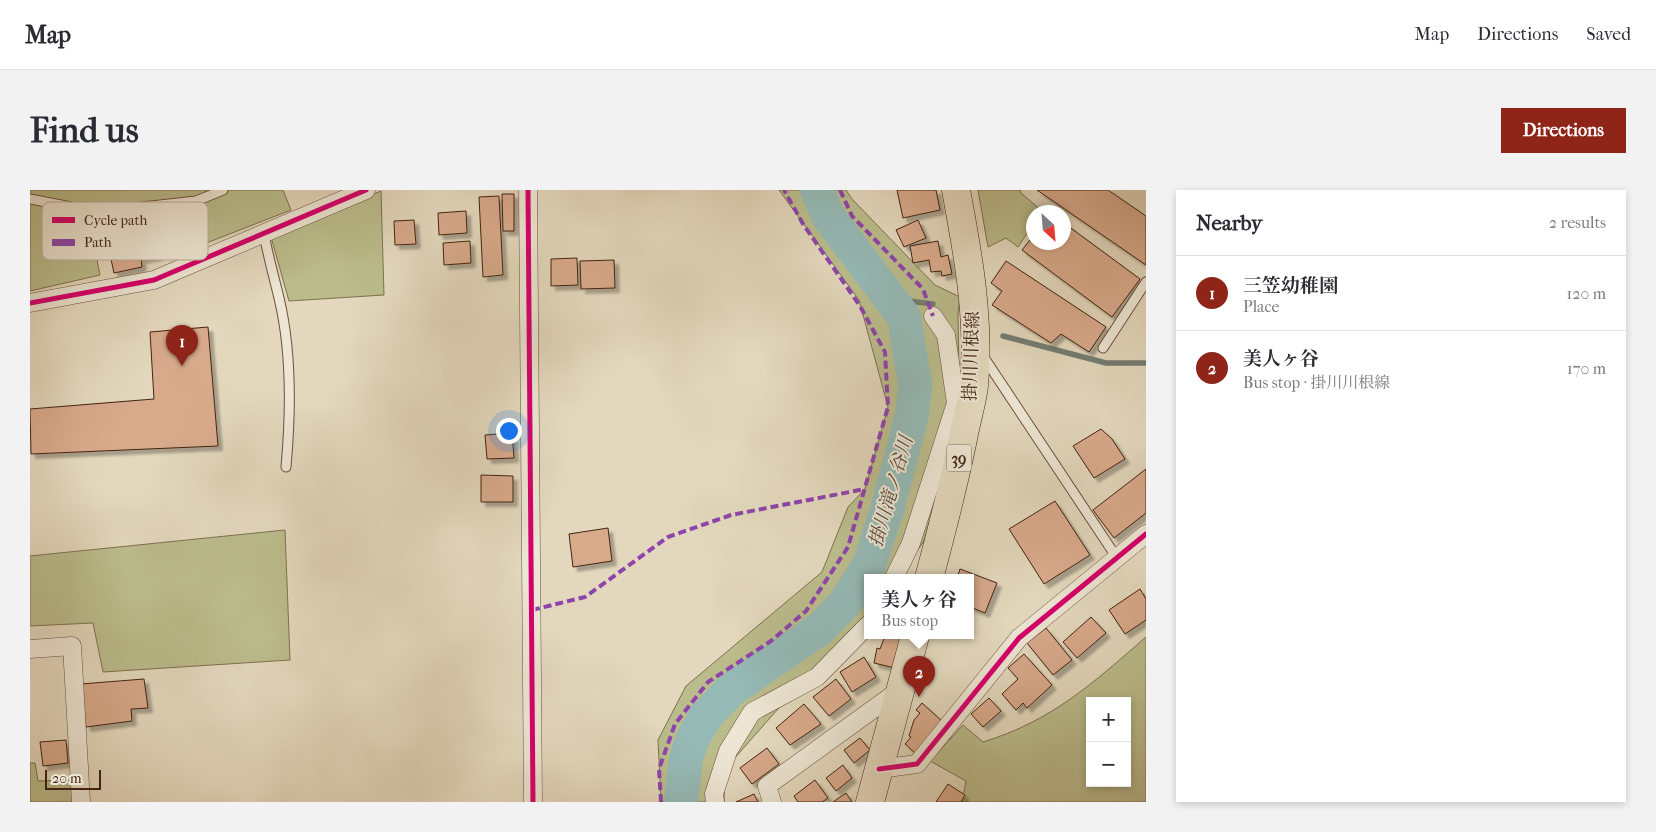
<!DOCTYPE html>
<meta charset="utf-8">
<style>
body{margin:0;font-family:"IM FELL French Canon","Noto Serif JP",serif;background:#f2f2f3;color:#2b2b33}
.controls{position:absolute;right:15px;bottom:15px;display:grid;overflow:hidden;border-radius:0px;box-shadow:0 2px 8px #0003}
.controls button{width:45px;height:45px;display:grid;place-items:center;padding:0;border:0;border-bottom:1px solid #e1e1e2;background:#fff;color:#2b2b33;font:25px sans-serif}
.compass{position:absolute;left:996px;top:15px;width:45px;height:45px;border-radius:50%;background:#fff;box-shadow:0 2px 8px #0003;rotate:154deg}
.scale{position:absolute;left:15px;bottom:12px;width:56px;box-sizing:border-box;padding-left:5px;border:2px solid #432311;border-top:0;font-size:14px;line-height:18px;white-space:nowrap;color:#432311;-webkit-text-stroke:4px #ede6d4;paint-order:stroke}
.you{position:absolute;left:478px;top:240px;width:18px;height:18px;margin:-12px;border:4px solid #fff;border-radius:50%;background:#1a73e8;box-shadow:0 0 0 8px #1a73e833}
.badge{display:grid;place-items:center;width:32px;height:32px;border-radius:50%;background:#8f2418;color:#fff;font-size:16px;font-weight:700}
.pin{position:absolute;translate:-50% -41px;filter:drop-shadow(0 1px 2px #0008)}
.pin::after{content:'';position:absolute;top:26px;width:18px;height:15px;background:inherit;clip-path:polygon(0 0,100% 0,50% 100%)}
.popup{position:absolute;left:834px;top:384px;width:110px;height:65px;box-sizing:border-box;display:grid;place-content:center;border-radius:0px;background:#fff;filter:drop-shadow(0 1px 4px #0005);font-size:16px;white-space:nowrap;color:#7c7c81}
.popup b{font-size:19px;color:#2b2b33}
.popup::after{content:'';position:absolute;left:50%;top:100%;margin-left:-10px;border:10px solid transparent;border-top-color:#fff}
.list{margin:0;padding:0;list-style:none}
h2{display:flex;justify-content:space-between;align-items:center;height:65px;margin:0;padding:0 20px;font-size:21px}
h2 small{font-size:16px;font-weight:400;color:#7c7c81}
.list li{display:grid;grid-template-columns:32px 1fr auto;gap:15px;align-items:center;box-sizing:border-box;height:75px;padding:0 20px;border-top:1px solid #e1e1e2}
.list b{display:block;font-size:19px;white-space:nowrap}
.list p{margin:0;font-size:16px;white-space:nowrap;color:#7c7c81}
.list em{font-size:16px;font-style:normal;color:#7c7c81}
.map{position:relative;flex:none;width:1116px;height:612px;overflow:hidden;border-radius:0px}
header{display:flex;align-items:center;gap:30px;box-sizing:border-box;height:70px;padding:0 25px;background:#fff;border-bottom:1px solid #e1e1e2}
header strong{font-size:24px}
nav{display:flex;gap:28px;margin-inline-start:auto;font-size:18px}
.intro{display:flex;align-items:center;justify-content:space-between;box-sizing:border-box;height:120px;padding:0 30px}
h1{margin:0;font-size:35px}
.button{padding:12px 22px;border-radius:0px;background:#8f2418;color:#fff;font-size:18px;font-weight:700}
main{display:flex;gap:30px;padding:0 30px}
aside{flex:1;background:#fff;border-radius:0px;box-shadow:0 2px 8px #0003}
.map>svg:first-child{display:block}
.green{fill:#bbbc8c;stroke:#7f704e;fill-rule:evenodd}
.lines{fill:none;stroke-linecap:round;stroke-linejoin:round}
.stream{stroke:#747d73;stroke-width:5.5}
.river{stroke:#95b9b5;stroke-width:34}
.building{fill:#d8aa8c;stroke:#432311;filter:url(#shadow)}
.service-casing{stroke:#6b503c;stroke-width:11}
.minor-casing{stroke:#6b503c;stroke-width:19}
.primary-casing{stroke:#432311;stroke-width:29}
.service{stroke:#ede6d4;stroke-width:9}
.minor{stroke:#ede6d4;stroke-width:18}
.primary{stroke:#e3d8bd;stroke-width:28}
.quiet{stroke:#8e44ad;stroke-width:4;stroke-dasharray:8 4;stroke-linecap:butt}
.cycleway-casing{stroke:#ede6d4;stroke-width:8}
.cycleway{stroke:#d6006c;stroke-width:5}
.labels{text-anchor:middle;stroke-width:4;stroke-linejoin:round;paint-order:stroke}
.shield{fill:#ede6d4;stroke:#765e4c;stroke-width:1}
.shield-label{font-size:16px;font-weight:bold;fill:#432311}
.street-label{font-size:18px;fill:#432311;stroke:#ede6d4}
.water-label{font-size:19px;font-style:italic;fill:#58483a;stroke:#ede6d4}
.key{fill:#ede6d4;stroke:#baac9a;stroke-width:1}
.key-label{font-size:14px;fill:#432311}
</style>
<header>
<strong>Map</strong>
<nav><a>Map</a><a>Directions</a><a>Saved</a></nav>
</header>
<div class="intro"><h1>Find us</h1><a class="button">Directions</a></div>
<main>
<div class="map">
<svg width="1116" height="612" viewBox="0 0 1116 612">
<defs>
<filter id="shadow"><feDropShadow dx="4.5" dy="4.5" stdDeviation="1" flood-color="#0004"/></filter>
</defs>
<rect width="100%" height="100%" fill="#e3d8bd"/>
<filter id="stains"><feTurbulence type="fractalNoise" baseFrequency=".004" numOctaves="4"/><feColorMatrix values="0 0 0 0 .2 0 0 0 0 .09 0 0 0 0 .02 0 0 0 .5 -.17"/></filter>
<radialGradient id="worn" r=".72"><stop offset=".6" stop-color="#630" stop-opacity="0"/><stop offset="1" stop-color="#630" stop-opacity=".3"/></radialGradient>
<path class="green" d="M0,0H187L166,11L197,0H253L261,20L133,70L119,25L61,40L70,85L0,101V11L38,23H57L38,20L0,10Z
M749,0H816L822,9L905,95L930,107L928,123L929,182L920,263L894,351L868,388H838V439L830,452L748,519L695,579L694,612H631L628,550L656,496L792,382L818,317L835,299L858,217L829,110Z
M948,0H991L990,2L1012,21L1004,22L1003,34L988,57L976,48L958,57Z
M351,1L354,105L259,111L241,47Z
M255,340L260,470L73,482L63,433L0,436V366Z
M1116,447V612H932L936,591L900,571L933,535L953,552C1022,531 1063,493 1116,447ZM1060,511H1097V593H1060Z
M0,573H5L8,591L41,590L43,612H0Z"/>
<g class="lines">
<path class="stream" d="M862,109L903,114
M973,146L1076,173H1116"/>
<path class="river" d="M651,612L656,568L663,548L676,526L701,500L791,438L815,413L839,375L857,320L882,225L885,195L874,127L798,26L787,0"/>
</g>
<path class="building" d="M867,0H906L910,20L873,28Z
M1007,0H1078L1116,26V75Z
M472,4H484V41H473Z
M469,6L473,85L453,87L449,7Z
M436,21L437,43L409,45L408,23Z
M119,27L127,66L111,69L112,77L84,83L74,37Z
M384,30L386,54L365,55L364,31Z
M888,30L896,48L874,57L866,40Z
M1034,33L1110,89L1082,127L992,60L1004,45V52H1034Z
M440,51L441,73L414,75L413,53Z
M908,51L911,67L918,65L922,84L912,86L911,81L901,82L899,70L883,73L880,56Z
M547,68L548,95L521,96V69Z
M584,70L585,98L551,99L550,71Z
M976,71L1076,137L1059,162L1031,144L1021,153L962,115L972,101L961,93Z
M178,137L188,256L1,264L0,219L124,209L120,142Z
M1071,239L1082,249L1095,269L1064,288L1043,256Z
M482,243L484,268L457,269L455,245Z
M1116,279V323L1084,348L1063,320Z
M451,285L483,286V312H451Z
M1025,311L1060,365L1014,394L979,339Z
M578,338L582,371L543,377L539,344Z
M930,379L967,393L955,423L940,417V388H927Z
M1110,399L1116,409V430L1095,444L1079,420Z
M1061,427L1076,443L1047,468L1033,452Z
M1016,438L1042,470L1023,485L997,453Z
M855,446H873L865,478L844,473L847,458L850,459Z
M994,464L1022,495L997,518L993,513L986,520L972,504L988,489L978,478Z
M834,467L846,487L822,502L810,482Z
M114,489L118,518L101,519L102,531L56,537L51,494Z
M806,489L821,509L799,526L783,507Z
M959,508L971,521L953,537L941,524Z
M892,513L913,532L886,564L875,554L881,547L879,546L884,530L890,523L886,520Z
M774,514L791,534L760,555L746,538Z
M830,548L840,560L824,573L814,560Z
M36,550L38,573L13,576L10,552Z
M737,558L749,574L722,594L710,578Z
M813,575L822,588L806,601L796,588Z
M785,590L798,608L792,612H768L764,606Z
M918,594L935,605L931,612H906Z
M816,603L822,612H803Z
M724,604L728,612H706Z"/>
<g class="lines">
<g class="service-casing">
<path id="service" d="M0,9L67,22L166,11L193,0
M234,44C238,66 244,87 249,108C262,162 261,222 256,277
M1073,158L1116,92
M953,166L1087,368"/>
</g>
<g class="minor-casing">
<path id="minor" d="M498,0L503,612
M0,113L124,90L336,0
M864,388L881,353L926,213L916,145L903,126
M0,459L42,456L51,612
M849,579L887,574L989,448L1116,344
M685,612L684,604L698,561L722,522L787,487L838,435
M742,612L737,596L871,499"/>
</g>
<g class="primary-casing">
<path id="primary" d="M899,388C912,340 924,293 934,244C937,228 942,212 944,196C950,130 938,64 926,0
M840,612L885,446"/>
</g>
<use href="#service" class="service"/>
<use href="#minor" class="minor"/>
<use href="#primary" class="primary"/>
<path class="quiet" d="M810,0L822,26L893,99L903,126
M502,420L555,407L638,347L701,325L835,299
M631,612L629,579L645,534L678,492L741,451L776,421L818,357L858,217L855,162L830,116L773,34L754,0"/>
<g class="cycleway-casing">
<path id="cycleway" d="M498,0L503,612
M0,113L124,90L336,0
M849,579L887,574L989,448L1116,344"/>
</g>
<use href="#cycleway" class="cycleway"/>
</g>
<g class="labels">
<rect class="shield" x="916.5" y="254.5" width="25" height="27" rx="4"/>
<g class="shield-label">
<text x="929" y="274">39</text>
</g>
<g class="street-label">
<text transform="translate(941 166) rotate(-88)" y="6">掛川川根線</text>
</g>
<g class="water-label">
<text transform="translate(860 301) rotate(-74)" y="7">掛川滝ノ谷川</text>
</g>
</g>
<rect x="12" y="12" width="166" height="58" rx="8" class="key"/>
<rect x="22" y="27" width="23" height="6" fill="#d6006c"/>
<rect x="22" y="49" width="23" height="7" fill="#8e44ad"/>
<g class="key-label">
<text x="54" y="35">Cycle path</text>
<text x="54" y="57">Path</text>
</g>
<rect width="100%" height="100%" filter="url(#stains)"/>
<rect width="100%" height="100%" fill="url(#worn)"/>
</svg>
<div class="controls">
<button>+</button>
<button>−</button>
</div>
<svg class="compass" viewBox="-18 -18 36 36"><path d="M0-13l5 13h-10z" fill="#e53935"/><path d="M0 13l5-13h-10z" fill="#7c7c81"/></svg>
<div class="scale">20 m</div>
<div class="you"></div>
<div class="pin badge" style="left:152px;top:176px">1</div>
<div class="pin badge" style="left:889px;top:507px">2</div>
<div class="popup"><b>美人ヶ谷</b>Bus stop</div>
</div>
<aside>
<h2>Nearby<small>2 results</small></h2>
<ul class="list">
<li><span class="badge">1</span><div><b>三笠幼稚園</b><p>Place</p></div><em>120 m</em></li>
<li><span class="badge">2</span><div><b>美人ヶ谷</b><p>Bus stop · 掛川川根線</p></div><em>170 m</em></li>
</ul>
</aside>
</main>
